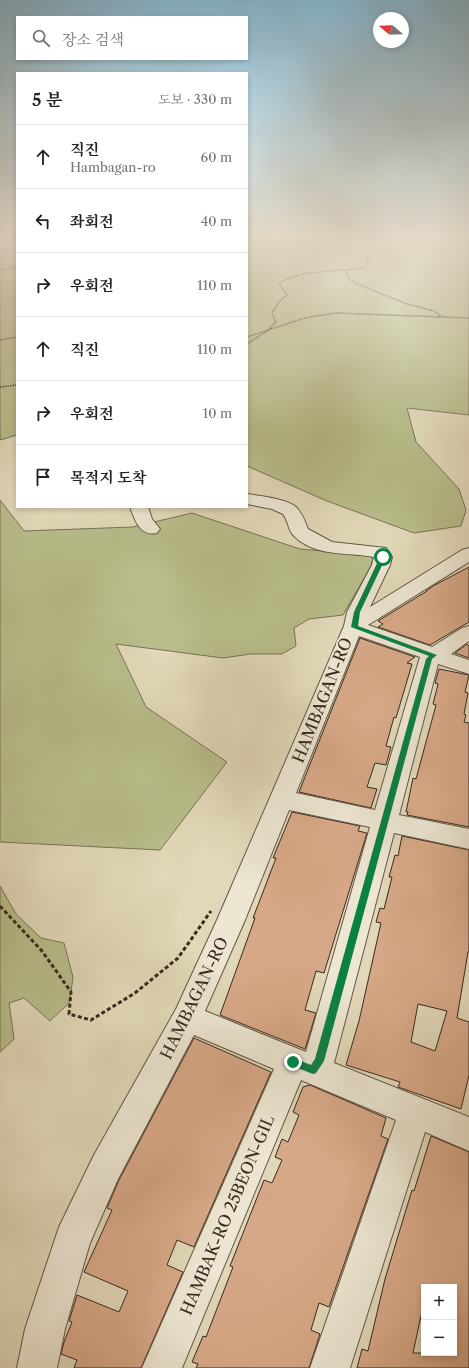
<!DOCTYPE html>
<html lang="ko">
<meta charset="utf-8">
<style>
body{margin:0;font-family:"Libre Caslon Text","Noto Serif KR",serif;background:#f2f2f2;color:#222}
.controls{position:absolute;right:12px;bottom:12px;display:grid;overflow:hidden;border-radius:0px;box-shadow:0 2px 6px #0003}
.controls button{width:36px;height:36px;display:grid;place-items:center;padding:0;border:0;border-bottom:1px solid #e0e0e0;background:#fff;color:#222;font:20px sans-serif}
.compass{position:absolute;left:373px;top:12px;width:36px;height:36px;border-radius:50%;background:#fff;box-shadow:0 2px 6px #0003;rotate:289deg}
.stop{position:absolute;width:12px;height:12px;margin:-9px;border:3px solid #0b8043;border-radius:50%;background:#fff}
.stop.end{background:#0b8043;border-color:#fff;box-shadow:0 1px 4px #0008}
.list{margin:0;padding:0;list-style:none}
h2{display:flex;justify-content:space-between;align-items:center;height:52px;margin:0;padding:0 16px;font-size:17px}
h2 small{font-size:13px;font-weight:400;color:#767676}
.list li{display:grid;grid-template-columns:26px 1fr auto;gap:12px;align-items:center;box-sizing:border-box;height:64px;padding:0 16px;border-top:1px solid #e0e0e0}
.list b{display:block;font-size:15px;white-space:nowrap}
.list p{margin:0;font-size:13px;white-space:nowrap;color:#767676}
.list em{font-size:13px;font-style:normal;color:#767676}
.icon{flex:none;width:22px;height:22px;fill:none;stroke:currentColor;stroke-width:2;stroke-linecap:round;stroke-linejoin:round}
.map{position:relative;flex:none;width:469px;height:1368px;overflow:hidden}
.search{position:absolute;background:#fff;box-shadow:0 2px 6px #0003;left:16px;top:16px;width:232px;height:44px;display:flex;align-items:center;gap:10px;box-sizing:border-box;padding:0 14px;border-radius:0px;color:#767676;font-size:15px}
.panel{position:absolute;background:#fff;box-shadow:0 2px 6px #0003;left:16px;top:72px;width:232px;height:436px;border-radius:0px}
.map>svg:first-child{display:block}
.green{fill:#b8bd8b;stroke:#787355}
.building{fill:#d7a887;stroke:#39291f;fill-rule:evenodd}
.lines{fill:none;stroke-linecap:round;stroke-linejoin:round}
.minor-casing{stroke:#635546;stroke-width:2}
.path-far1{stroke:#39291f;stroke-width:1.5;stroke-dasharray:1.5 1;stroke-linecap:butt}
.path{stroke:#39291f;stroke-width:3;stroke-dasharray:4 2.5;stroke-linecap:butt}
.minor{fill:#ece6d2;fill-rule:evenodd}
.route{fill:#0b8043}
.labels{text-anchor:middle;stroke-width:4;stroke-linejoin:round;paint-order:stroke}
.near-street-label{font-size:16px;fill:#39291f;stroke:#ece6d2}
</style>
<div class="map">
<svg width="469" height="1368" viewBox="0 0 469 1368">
<rect width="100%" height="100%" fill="#e1d8b9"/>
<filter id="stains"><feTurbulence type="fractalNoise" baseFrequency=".005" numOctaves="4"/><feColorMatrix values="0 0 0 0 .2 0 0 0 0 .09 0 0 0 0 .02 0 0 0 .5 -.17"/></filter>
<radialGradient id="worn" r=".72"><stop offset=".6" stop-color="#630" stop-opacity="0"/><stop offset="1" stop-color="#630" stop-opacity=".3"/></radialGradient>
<path class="green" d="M0,238H17V435L0,440Z
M247,238H469V415L407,408L416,442L459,489L466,510L461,526L414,533L327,501L247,466Z
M0,500L24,531L133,527L192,513L300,549L370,555L373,560L370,568L343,615L309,619L294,628L296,646L282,654H251L223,658L116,644L146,707L227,762L160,850L0,842Z
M0,886L16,914L41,938L64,943L73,977L71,992L69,1003L50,1021L24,998L9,1003L14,1039L0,1052Z"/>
<path class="building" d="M469,567V622L430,645L378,627L383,624L378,621L427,591H426L433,586Z
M360,638L415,657L407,663L412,664L396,718L394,717L386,746L391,747L386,765L375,763L367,787L377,789L371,808L299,792Z
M467,644L469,646V658L455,653Z
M439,669L469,675L465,692L468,693L464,714L466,715L464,722L469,723V827L407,815L408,812H406L413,778L416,779L436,705L433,704L438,684L435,683Z
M292,812L360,826L358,831L367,833L324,973L316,971L305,1010L316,1013L305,1049L220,1015L255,918H253L276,858H273Z
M402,836L469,850V952H468L457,1018L469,1022V1075L461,1109L398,1087L400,1082L346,1065L359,1021L381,923L376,922L380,908L384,909L392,877H389L395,855L398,856ZM418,1004L447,1011L435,1051L411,1042Z
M194,1038L271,1072L194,1247L177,1240L167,1265L183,1272L141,1368H74L77,1360L61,1354L64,1342L72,1322L69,1321L77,1295L119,1312L128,1291L84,1272L112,1210L107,1208L119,1180Z
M310,1085L386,1118L381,1136L388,1139L329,1307L319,1303L311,1330L320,1334L309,1368H196L198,1364L192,1362L203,1336L206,1337L233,1267L230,1266L264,1180L272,1183L282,1160L275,1157L282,1139L288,1142L299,1115L293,1112L303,1087Z
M431,1136L469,1152V1368H357L362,1349L368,1351L385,1279L412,1190L414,1191ZM424,1287H454V1353H413L424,1302Z"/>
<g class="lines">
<g class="minor-casing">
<path id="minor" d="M247,494C260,496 287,499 296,507C302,513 305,521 308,529L332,542L386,548L392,557L390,565L370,607L462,550L469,548V562L368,625L432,647L462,628L469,626V641L451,654L469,660V674L438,664L399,815L469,829V849L394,833L334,1063L469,1117V1151L425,1132L350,1368H310L396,1120L301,1080L182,1368H142L274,1069L194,1035L118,1179L90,1243L65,1329L57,1368H17L25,1329L59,1227L94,1155L176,1009L217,920L344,626L347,612L372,565L374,557C347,552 315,557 294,536C288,530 288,520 283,514L272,509L247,504ZM359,636L420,657L375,810L296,793ZM289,810L370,827L306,1052L205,1011L245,920Z
M130,507H148L152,519L160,529L157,533C140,537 135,520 130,507Z"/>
</g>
<path class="path-far1" d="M0,252L17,247
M0,270L17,267
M345,270L348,278L355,283L407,304L434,311L443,317
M247,337L305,318L335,313L469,318
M0,340L17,337
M247,344L267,331L276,322L272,313L279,302L287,295L279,283C306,268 337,273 367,267V259L374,252L423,238
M0,387L17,385"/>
<path class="path" d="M0,906L42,951L71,992L69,1014L91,1020L135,993L178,958L211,911"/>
<use href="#minor" class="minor"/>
</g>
<linearGradient id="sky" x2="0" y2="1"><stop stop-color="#86b6d0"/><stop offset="0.55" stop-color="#f2ede0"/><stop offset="1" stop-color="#f2ede0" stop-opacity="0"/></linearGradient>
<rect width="469" height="430" fill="url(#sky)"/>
<path class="route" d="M383,555L386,557L360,612L358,626L437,655L432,659L324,1061L316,1073L313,1074L290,1065L288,1062L290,1059L293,1058L311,1065L315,1059L426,659L429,656L351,627L354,612L380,557Z"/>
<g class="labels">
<g class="near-street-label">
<text transform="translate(322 700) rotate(-68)" y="6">HAMBAGAN-RO</text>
<text transform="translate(194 998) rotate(-64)" y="6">HAMBAGAN-RO</text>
<text transform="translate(227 1215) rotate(-67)" y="6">HAMBAK-RO 25BEON-GIL</text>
</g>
</g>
<rect width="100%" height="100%" filter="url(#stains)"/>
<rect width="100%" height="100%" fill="url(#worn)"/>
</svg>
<div class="controls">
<button>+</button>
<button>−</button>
</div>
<svg class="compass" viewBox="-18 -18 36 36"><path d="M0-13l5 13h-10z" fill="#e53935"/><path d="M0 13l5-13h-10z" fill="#767676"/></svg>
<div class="stop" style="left:383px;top:557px"></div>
<div class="stop end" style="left:293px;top:1062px"></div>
<div class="search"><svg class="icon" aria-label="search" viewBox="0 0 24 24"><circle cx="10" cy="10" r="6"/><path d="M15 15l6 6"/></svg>장소 검색</div>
<section class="panel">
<h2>5 분<small>도보 · 330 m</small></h2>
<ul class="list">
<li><svg class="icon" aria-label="ahead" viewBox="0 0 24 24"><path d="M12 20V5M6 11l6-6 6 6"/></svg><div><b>직진</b><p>Hambagan-ro</p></div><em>60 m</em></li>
<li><svg class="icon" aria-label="left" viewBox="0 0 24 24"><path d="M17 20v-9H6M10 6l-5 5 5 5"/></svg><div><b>좌회전</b></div><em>40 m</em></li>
<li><svg class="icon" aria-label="right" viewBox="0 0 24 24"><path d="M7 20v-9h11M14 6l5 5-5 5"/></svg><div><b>우회전</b></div><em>110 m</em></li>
<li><svg class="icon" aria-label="ahead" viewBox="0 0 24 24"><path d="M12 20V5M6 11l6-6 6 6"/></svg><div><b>직진</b></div><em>110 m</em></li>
<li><svg class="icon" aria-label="right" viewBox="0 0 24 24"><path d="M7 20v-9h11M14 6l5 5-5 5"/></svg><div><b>우회전</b></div><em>10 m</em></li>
<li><svg class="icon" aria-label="arrive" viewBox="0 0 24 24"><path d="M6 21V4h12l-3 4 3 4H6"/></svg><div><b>목적지 도착</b></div></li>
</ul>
</section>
</div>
